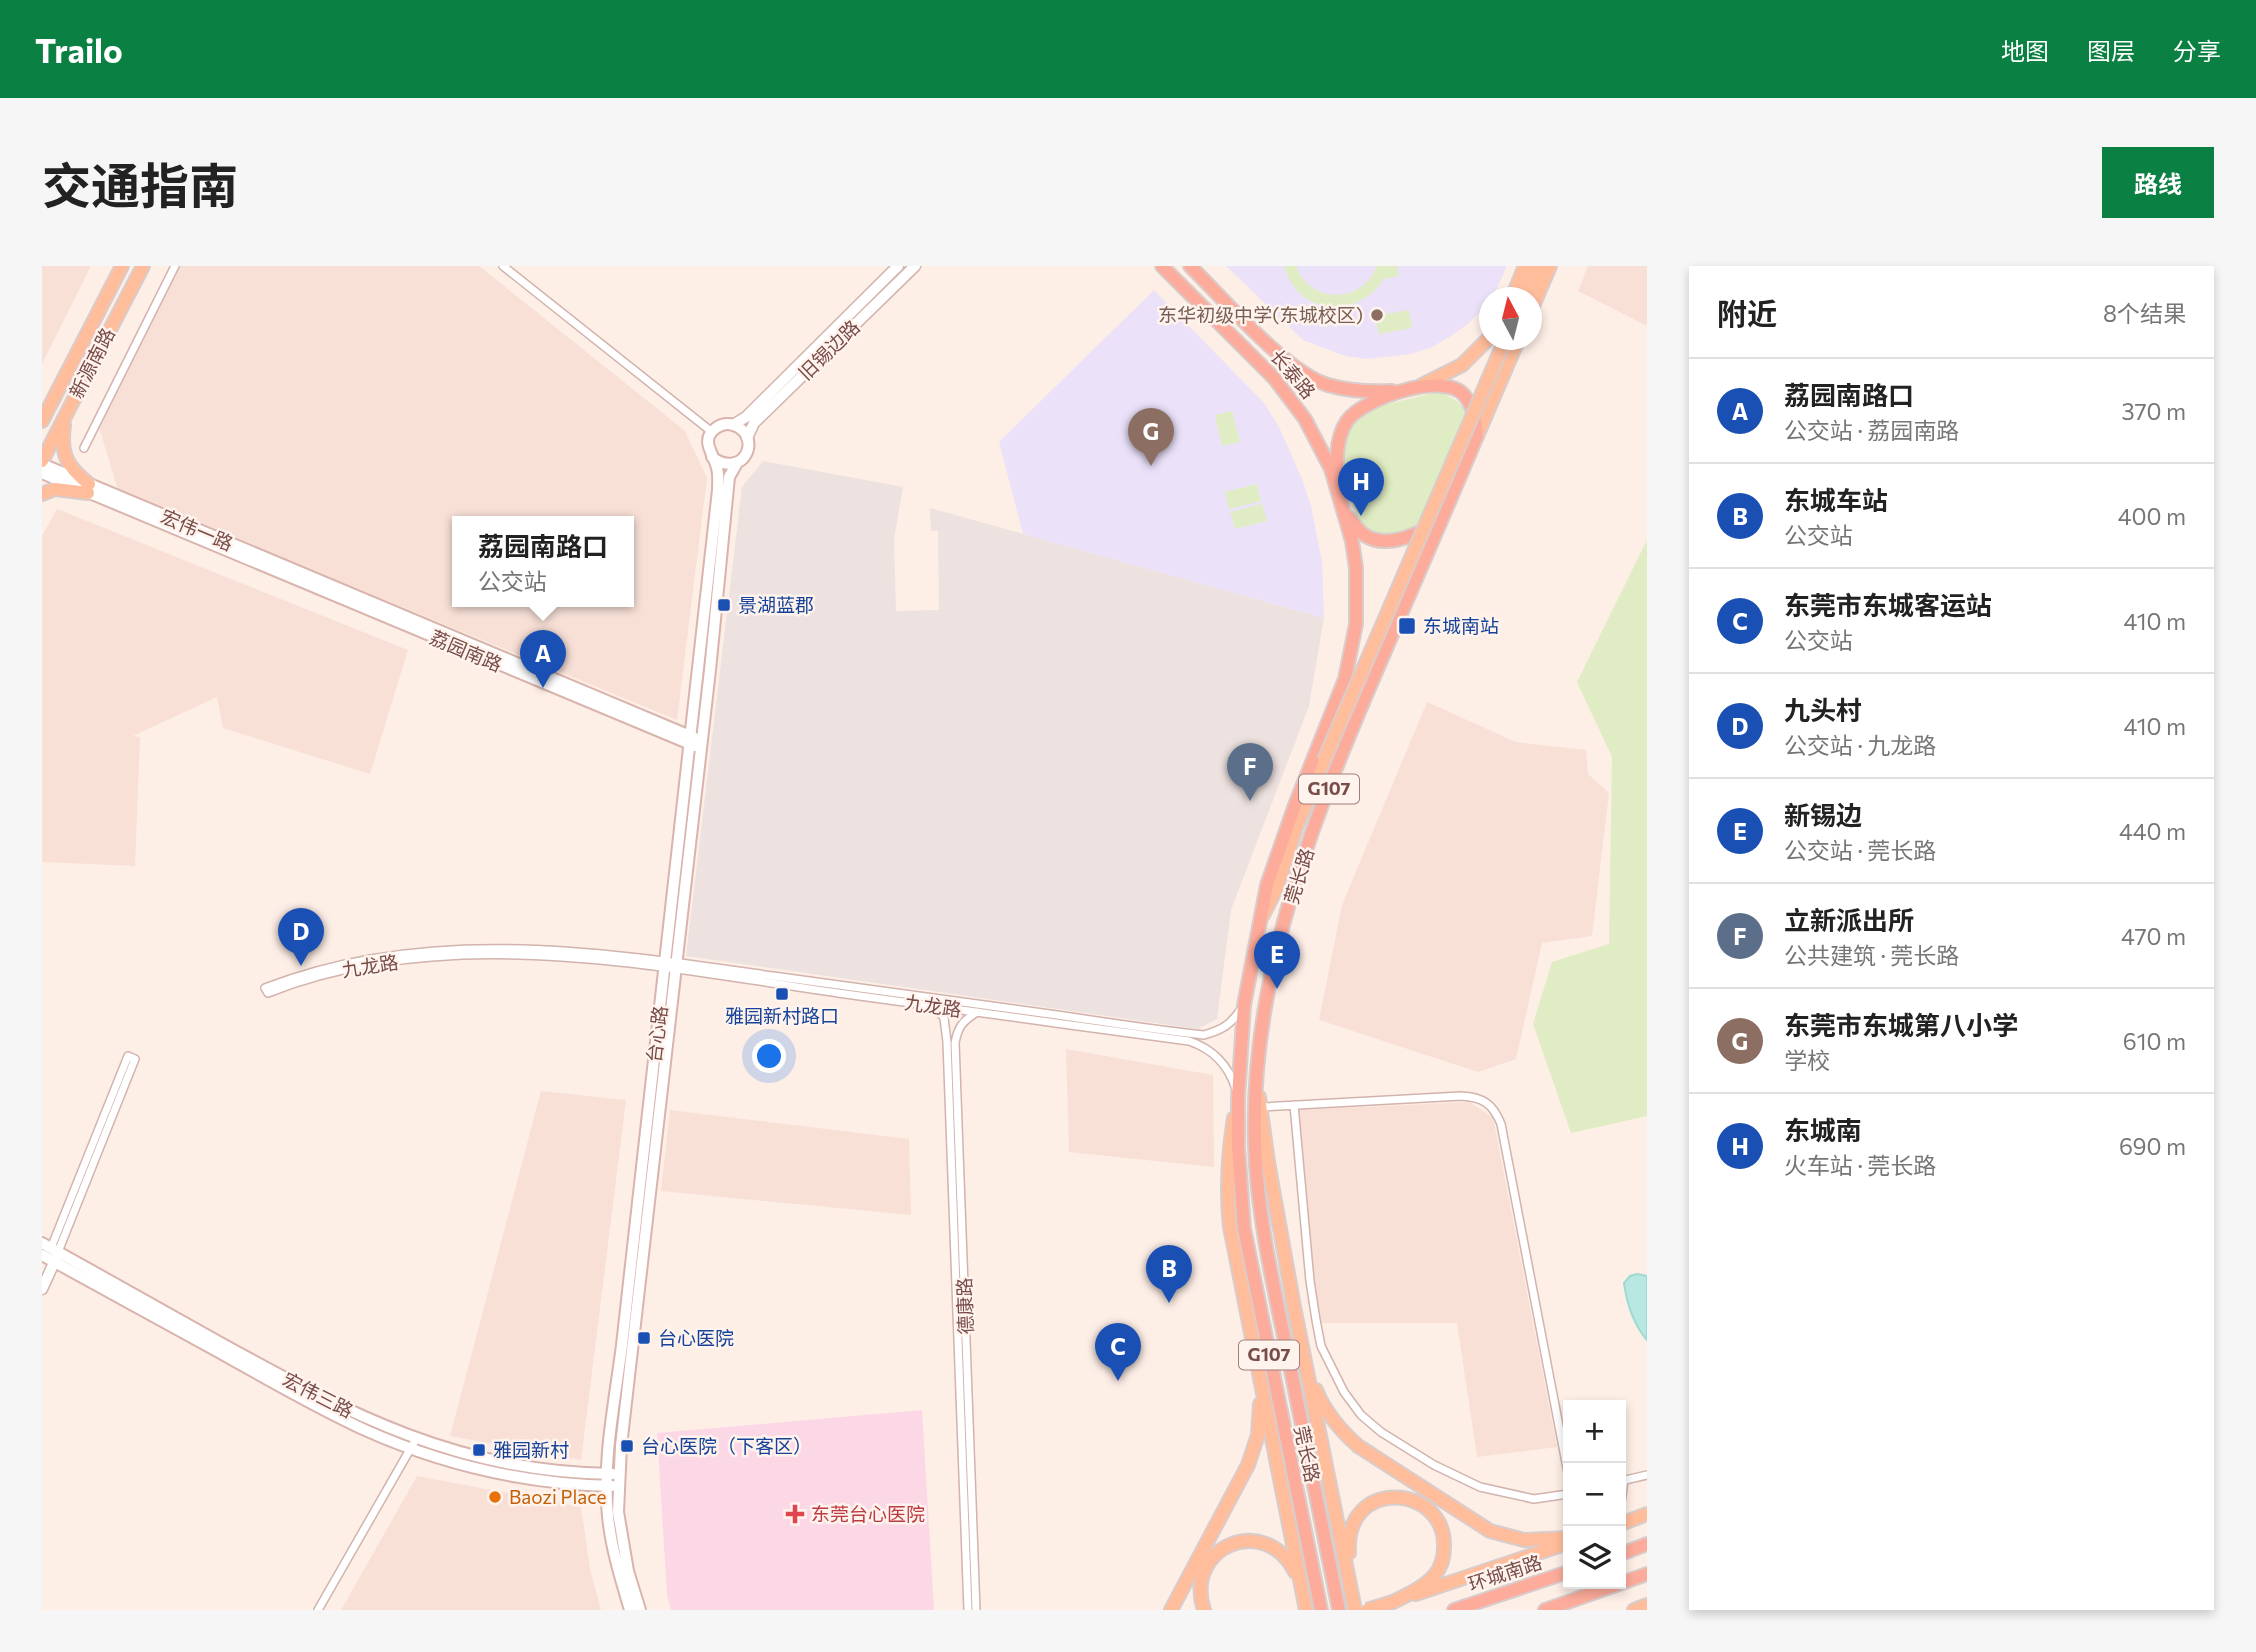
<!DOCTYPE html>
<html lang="zh">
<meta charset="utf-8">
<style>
body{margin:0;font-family:Commissioner,"Noto Sans SC",sans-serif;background:#f6f6f6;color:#222}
.controls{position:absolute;right:21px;bottom:21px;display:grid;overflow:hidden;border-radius:0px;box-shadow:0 4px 10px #0003}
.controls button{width:63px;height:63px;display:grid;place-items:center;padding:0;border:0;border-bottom:2px solid #e0e0e0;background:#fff;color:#222;font:35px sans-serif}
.compass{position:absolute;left:1437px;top:21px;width:63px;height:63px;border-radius:50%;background:#fff;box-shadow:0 4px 10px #0003;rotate:353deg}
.you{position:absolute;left:728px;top:791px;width:24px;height:24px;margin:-18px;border:5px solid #fff;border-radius:50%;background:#1a73e8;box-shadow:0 0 0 10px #1a73e833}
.badge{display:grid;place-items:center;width:46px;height:46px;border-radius:50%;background:#0b8043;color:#fff;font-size:23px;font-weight:700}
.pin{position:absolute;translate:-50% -58px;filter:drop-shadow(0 2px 4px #0008)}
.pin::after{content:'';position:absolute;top:37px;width:24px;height:21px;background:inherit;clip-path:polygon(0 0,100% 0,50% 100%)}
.popup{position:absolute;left:410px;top:250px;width:182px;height:91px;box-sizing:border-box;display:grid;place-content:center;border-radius:0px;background:#fff;filter:drop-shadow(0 2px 5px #0005);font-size:23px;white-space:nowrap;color:#767676}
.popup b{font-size:26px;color:#222}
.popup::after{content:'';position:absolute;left:50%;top:100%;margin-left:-14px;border:14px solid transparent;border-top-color:#fff}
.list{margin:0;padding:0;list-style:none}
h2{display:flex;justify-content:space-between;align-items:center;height:91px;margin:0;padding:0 28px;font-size:30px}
h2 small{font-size:23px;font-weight:400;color:#767676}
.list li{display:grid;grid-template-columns:46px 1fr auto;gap:21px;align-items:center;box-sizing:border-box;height:105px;padding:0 28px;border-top:2px solid #e0e0e0}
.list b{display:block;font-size:26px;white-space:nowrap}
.list p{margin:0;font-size:23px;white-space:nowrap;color:#767676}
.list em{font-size:23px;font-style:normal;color:#767676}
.icon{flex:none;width:38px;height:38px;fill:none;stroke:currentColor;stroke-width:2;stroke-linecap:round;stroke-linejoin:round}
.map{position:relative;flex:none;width:1605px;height:1344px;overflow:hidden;border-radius:0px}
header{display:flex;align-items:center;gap:42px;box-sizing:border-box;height:98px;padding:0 35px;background:#0b8043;color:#fff}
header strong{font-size:33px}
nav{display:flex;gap:38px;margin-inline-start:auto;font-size:24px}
.intro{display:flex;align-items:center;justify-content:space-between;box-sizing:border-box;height:168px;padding:0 42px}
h1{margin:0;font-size:49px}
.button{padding:18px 32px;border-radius:0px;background:#0b8043;color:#fff;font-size:24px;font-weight:700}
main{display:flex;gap:42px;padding:0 42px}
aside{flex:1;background:#fff;border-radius:0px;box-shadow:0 4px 10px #0003}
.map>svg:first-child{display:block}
.residential{fill:#f8e0d7;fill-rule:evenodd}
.industrial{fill:#ede2e0}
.education{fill:#ebe2fa}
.medical{fill:#fcd8e7}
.green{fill:#e0ecc3}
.water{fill:#b9e8e2;stroke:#9edbd3;stroke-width:2}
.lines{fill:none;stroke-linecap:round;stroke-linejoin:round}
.minor-casing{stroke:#d2b3ad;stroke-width:10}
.tertiary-casing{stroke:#d2b3ad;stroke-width:13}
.secondary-casing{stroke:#d8b4ad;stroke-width:14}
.primary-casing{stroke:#d9cdcc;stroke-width:16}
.trunk-casing{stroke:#d9cdcc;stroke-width:16}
.minor{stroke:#fff;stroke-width:7}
.tertiary{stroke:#fff;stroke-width:10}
.secondary{stroke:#fff;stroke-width:10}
.primary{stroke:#ffbd9b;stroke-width:12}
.trunk{stroke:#fdac9c;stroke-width:12}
.primary-bridge-casing{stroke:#d9cdcc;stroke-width:16;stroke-linecap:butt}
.primary-bridge{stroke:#ffbd9b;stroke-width:12}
.education-dot{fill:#8d6e63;stroke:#fff3ed;stroke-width:2.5}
.transit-dot{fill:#1a4fb4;stroke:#fff3ed;stroke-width:2.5}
.food-dot{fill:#e8710a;stroke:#fff3ed;stroke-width:2.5}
.health-dot{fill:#e0444e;stroke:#fff3ed;stroke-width:2.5}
.labels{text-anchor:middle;stroke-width:5;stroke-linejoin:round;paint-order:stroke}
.shield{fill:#fff3ed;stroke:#a07e7a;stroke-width:2}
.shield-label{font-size:18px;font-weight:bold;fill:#784c49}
.education-label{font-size:19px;fill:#785e54;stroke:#fff3ed;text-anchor:end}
.street-label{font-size:19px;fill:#784c49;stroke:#fff3ed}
.transit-label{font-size:19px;fill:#164399;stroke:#fff3ed;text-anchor:start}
.food-label{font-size:19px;fill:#c56008;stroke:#fff3ed;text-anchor:start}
.health-label{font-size:19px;fill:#be3a42;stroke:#fff3ed;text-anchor:start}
</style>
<header>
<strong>Trailo</strong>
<nav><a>地图</a><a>图层</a><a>分享</a></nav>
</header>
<div class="intro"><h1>交通指南</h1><a class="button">路线</a></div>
<main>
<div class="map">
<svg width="1605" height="1344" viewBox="0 0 1605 1344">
<rect width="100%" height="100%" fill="#fdeee6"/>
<path class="residential" d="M0,0H49L0,98Z
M133,0H437L643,165L665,212L635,454L76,224L55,155ZM415,256H587V336H415Z
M1546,0H1605V60L1536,25Z
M15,243L366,384L328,508L181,462L175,431L91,470L98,471L93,600L0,596V270Z
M1385,436L1474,476L1544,484L1546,508L1567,527L1550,670L1500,677L1474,793L1436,806L1277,754L1300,639Z
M1024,783L1171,809L1172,901L1027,886Z
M499,825L584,834L539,1194L408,1170Z
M1427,836L1451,851L1515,1181L1435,1191L1415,1057H1278L1268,1015L1257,844Z
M628,844L867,873L869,949L619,925Z
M375,1210L539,1241L548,1303L559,1344H299Z"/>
<path class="industrial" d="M721,195L861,221L852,273L854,345L897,344L896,265H889L888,242L1282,352L1267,440L1189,644L1175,753L1156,763L644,690L700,221Z"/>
<path class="education" d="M1184,0H1465L1455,22L1443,41L1427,57L1409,70L1390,81L1369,88L1325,93L1303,90L1261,74Z
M1112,24L1222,137L1237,161L1260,213L1269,240L1280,296L1282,352L981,268L957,176Z"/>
<path class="medical" d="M880,1144L892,1344H629L625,1329L615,1167Z"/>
<path class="green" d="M1242,0H1254C1269,39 1320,38 1335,0H1355L1357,10L1342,13C1315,54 1256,50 1242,0Z
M1367,44L1370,62L1337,68L1333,50Z
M1396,126C1412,131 1425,140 1429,158C1433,170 1423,187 1418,199C1413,213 1408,232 1400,244C1383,268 1346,273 1321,264L1302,216L1298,196L1301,172L1316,153L1328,142Z
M1190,145L1198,176L1180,180L1173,149Z
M1215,218L1219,235L1187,243L1183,226Z
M1220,238L1225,255L1193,263L1188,246Z
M1605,274V850L1529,867L1491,758L1510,696L1567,678L1570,491L1535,416Z"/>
<path class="water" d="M1595,1008L1605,1010V1074C1591,1058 1585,1038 1582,1017L1588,1010Z"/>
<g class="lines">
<g class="minor-casing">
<path id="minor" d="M461,0L670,166
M42,182L133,0
M893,741L902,752L905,776L926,1344
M1194,823C1186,798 1171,783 1147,775C1030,759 913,744 796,727C612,700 404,656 226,727L223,722C387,658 562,686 731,710C826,723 920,736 1015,749C1064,756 1113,764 1162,769C1182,763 1188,759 1200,742
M1252,839L1268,1015L1274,1054L1279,1080L1302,1126L1319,1149L1339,1166L1392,1199L1438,1221L1492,1233L1526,1228
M1219,841L1419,830C1441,831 1451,838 1459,858L1526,1207
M9,982L86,790L93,793L16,986
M1579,1215L1605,1209
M1579,1237L1582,1214
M276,1344L374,1173
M934,1344L913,777C916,760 921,755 935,746"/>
</g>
<g class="tertiary-casing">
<path id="tertiary" d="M691,159L704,151L856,0
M705,172L712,157L873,0
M0,1023L16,988"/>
</g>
<g class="secondary-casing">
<path id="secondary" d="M0,198L653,472
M0,207L653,480
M0,977C59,1010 118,1043 177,1076C307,1148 418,1207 571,1208
M0,989C59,1021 118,1054 177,1086C225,1113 273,1141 323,1164C401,1199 485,1218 570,1220
M588,1344C579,1313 569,1282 566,1250C560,1194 573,1135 580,1079L676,224C676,217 677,208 675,202C672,188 657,174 674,162C689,151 710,165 706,183C701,201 682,201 670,191
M598,1344L586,1305L576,1246L579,1180L668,404L687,211L695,197"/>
</g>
<g class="primary-casing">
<path id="primary" d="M1470,32L1483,0
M1481,32L1495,0
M1490,42L1508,0
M1380,119L1420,99L1448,71
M0,155L80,0
M22,159C18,188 25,201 47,218
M1435,170L1476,74
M0,195L101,0
M0,228L13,223L46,227
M1221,649L1235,621L1254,562L1282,494
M1217,831L1226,896L1252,1041L1313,1344
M1192,852C1186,889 1184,924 1188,961L1264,1344
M1274,1124C1283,1146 1298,1164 1316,1180L1448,1265L1482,1274L1526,1272
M1579,1258L1605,1248
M1307,1287C1302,1210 1404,1218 1402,1281C1402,1291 1399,1302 1392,1310C1381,1322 1365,1329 1351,1336
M1374,1328L1523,1278
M1129,1344L1206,1199L1216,1169L1218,1138
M1162,1344C1141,1281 1223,1246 1253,1306
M1592,1344L1605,1339"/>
</g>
<g class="trunk-casing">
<path id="trunk" d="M1120,0L1232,112L1263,153L1289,203L1310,275L1314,302V358L1303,413L1253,539L1225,619L1202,739L1196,831V880L1202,962L1279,1344
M1148,0C1182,33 1243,106 1286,119C1306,125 1329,126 1350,125
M1297,229C1295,206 1291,176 1305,155C1321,132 1402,105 1422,129C1432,141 1434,156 1435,170C1405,242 1374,313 1343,385C1276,540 1207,706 1213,879C1215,949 1231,1017 1245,1085C1262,1172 1280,1258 1297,1344
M1306,251C1311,256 1316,264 1321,268C1341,283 1369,271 1388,261
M1579,1288L1605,1278
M1412,1344L1526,1306
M1503,1344L1605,1308"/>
</g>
<use href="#minor" class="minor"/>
<use href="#tertiary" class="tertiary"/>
<use href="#secondary" class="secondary"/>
<use href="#primary" class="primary"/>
<use href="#trunk" class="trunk"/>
<g class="primary-bridge-casing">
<path id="primary-bridge" d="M1282,494L1463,74
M1325,1344L1351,1336"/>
</g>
<use href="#primary-bridge" class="primary-bridge"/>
</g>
<circle class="education-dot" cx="1335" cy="49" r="7"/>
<g class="transit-dot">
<rect x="675" y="332" width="14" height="14" rx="3.5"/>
<rect x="1356" y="351" width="18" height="18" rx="3.5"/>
<rect x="733" y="721" width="14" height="14" rx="3.5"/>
<rect x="595" y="1065" width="14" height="14" rx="3.5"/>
<rect x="578" y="1173" width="14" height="14" rx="3.5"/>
<rect x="430" y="1177" width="14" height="14" rx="3.5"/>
</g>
<circle class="food-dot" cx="453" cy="1231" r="7"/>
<path class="health-dot" d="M749.5 1237.5h7v7h7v7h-7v7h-7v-7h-7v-7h7z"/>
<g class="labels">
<g class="shield">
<rect x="1257" y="508.5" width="60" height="29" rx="5"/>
<rect x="1197" y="1074.5" width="60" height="29" rx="5"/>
</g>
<g class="shield-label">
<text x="1287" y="529">G107</text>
<text x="1227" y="1095">G107</text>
</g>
<g class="education-label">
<text x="1321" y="56">东华初级中学(东城校区)</text>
</g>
<g class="street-label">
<text transform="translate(787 84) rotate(-44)" y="7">旧锡边路</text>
<text transform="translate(50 97) rotate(-63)" y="7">新源南路</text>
<text transform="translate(1251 108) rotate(50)" y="7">长泰路</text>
<text transform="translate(155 264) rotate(23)" y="7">宏伟一路</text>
<text transform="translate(424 385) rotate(23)" y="7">荔园南路</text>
<text transform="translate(1257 610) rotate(-73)" y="7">莞长路</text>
<text transform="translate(328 700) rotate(-9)" y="7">九龙路</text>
<text transform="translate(891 740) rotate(8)" y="7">九龙路</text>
<text transform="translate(615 768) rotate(-83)" y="7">台心路</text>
<text transform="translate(923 1040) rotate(-92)" y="7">德康路</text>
<text transform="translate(276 1129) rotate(27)" y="7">宏伟三路</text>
<text transform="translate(1265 1188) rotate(78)" y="7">莞长路</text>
<text transform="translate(1463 1307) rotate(-18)" y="7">环城南路</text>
</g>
<g class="transit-label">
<text x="696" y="346">景湖蓝郡</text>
<text x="1381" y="367">东城南站</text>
<text x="740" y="757" text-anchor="middle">雅园新村路口</text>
<text x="616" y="1079">台心医院</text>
<text x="599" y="1187">台心医院（下客区）</text>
<text x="451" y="1191">雅园新村</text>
</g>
<g class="food-label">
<text x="467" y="1238">Baozi Place</text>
</g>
<g class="health-label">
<text x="769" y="1255">东莞台心医院</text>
</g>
</g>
</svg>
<div class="controls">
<button>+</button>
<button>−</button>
<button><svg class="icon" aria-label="layers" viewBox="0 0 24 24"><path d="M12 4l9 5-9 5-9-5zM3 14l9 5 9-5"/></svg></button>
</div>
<svg class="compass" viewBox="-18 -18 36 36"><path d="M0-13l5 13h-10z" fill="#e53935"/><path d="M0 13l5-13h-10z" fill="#767676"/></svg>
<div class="you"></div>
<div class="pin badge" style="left:501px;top:422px;background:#1a4fb4">A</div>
<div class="popup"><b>荔园南路口</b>公交站</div>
<div class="pin badge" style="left:1127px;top:1037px;background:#1a4fb4">B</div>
<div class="pin badge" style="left:1076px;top:1115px;background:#1a4fb4">C</div>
<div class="pin badge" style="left:259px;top:700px;background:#1a4fb4">D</div>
<div class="pin badge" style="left:1235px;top:723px;background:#1a4fb4">E</div>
<div class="pin badge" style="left:1208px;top:535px;background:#5c6f8a">F</div>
<div class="pin badge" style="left:1109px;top:200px;background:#8d6e63">G</div>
<div class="pin badge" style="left:1319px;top:250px;background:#1a4fb4">H</div>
</div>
<aside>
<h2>附近<small>8个结果</small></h2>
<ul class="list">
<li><span class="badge" style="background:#1a4fb4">A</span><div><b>荔园南路口</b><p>公交站 · 荔园南路</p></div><em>370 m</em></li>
<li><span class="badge" style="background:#1a4fb4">B</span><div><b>东城车站</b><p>公交站</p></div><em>400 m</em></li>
<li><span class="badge" style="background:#1a4fb4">C</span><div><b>东莞市东城客运站</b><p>公交站</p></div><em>410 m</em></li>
<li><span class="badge" style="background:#1a4fb4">D</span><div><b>九头村</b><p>公交站 · 九龙路</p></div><em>410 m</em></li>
<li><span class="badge" style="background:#1a4fb4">E</span><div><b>新锡边</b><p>公交站 · 莞长路</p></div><em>440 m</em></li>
<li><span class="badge" style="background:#5c6f8a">F</span><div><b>立新派出所</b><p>公共建筑 · 莞长路</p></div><em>470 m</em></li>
<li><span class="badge" style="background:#8d6e63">G</span><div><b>东莞市东城第八小学</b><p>学校</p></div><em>610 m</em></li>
<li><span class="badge" style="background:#1a4fb4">H</span><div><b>东城南</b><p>火车站 · 莞长路</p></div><em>690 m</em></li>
</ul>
</aside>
</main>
